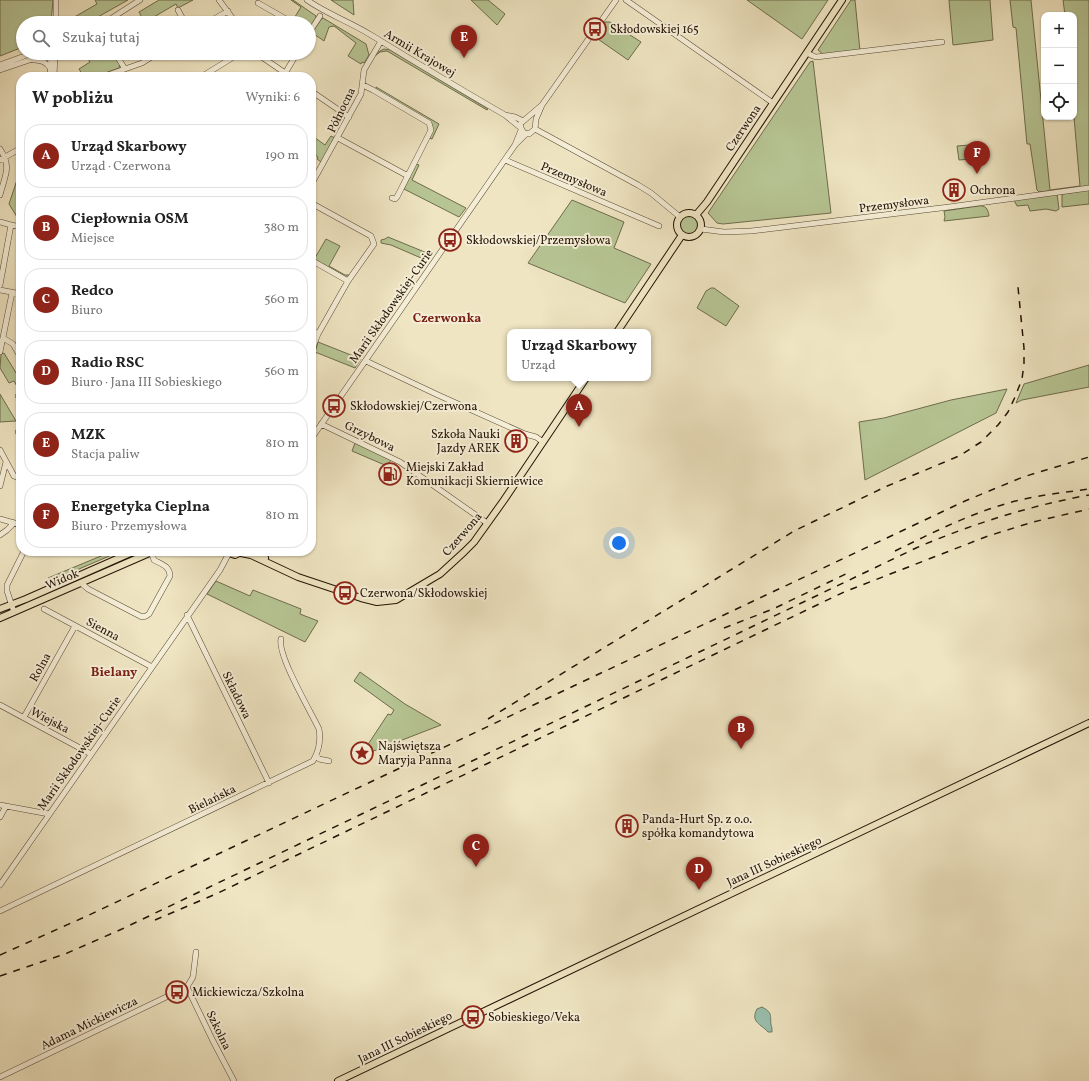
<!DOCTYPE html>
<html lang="pl">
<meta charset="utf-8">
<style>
body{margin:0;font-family:Vollkorn,serif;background:#f2f2f2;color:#222}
.controls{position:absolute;right:12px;top:12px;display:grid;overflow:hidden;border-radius:8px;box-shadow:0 1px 3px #0004}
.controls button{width:36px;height:36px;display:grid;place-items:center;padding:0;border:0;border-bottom:1px solid #e0e0e0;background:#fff;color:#222;font:20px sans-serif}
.you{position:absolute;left:619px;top:543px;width:14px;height:14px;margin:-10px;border:3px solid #fff;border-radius:50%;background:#1a73e8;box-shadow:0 0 0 6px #1a73e833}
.badge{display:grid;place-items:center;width:26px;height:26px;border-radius:50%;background:#8f2418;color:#fff;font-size:13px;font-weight:700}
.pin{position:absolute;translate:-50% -33px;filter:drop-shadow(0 1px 2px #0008)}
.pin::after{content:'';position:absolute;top:21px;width:14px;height:12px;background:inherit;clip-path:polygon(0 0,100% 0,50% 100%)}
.popup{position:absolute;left:507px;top:329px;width:144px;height:52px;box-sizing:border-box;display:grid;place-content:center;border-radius:8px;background:#fff;filter:drop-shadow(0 1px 3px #0005);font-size:13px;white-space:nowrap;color:#767676}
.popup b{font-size:15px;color:#222}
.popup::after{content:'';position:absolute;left:50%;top:100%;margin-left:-8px;border:8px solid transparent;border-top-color:#fff}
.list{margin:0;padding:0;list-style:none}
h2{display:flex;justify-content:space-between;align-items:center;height:52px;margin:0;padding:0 16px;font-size:17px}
h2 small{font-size:13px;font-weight:400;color:#767676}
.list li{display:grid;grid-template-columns:26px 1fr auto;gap:12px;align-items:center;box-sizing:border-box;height:64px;margin:0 8px 8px;padding:0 8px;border:1px solid #e0e0e0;border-radius:16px}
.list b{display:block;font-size:15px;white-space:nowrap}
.list p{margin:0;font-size:13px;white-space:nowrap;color:#767676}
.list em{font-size:13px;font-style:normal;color:#767676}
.icon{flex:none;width:22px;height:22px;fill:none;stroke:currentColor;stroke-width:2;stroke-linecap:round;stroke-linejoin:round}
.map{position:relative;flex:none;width:1089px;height:1081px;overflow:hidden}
.search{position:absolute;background:#fff;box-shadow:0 1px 3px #0004;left:16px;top:16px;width:300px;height:44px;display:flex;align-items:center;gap:10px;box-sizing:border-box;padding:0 14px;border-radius:22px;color:#767676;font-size:15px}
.panel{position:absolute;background:#fff;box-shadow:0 1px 3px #0004;left:16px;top:72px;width:300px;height:484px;border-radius:16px}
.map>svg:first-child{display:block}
.green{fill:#b7c594;stroke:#6e6c4c}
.water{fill:#9ac0ae;stroke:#6b7b6a}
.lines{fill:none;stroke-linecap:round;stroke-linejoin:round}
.minor-casing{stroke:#574834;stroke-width:6}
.major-casing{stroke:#241304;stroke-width:8}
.minor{stroke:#f5eed7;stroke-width:5}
.major{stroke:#efe5c2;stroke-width:6}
.rail{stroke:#241304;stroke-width:1.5;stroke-dasharray:7 7;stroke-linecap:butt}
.labels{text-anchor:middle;stroke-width:4;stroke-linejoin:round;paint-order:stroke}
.poi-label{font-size:12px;fill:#241304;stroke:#f5eed7;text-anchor:start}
.street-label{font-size:12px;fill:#241304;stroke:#f5eed7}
.neighbourhood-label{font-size:13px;font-weight:bold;fill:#7a1f14;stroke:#f5eed7}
</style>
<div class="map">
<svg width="1089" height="1081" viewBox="0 0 1089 1081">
<rect width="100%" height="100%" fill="#efe5c2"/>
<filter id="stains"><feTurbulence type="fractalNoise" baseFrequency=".005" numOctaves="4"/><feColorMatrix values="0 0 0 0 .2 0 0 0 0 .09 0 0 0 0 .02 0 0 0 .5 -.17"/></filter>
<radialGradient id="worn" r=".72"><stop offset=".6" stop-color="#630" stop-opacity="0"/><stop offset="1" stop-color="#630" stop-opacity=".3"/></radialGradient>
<path class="green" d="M0,0H53L51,23H23V47L0,56Z
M95,0H128L87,23H64L97,4Z
M159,0H193L178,8L176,4L147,21V23H145L139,12Z
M291,0H293L316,16V18L309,30V23H297L293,20L301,7Z
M331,0H353L354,15Z
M471,0H488L505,14L497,25Z
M747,0H828L802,39Z
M851,0H855L860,51L824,55L818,50Z
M949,0H990L993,40L953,45Z
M1010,0H1031L1050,190L1080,186L1074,117V15H1065L1063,0H1089V186L1039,192L1037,190L1030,144H1027L1016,28L1013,27Z
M323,18L366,44L369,55L364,63L362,62L361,64L348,56L356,43L334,26L329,27L324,41L314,34L313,31L321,19Z
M605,22H610L641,42L628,60L595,37Z
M384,49L390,50L488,109L487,110L387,51L380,52L375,56L378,52Z
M84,53H109L112,57L116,58L120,65L119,68L94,77H84L79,69L90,62Z
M813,61L831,213L723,224L717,223L708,213L810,62Z
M376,87L439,124L432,139L429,138L433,130L430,122L376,89Z
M311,135L325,145L331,136L335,138L321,162L317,159L318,157L311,152Z
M982,144L984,158L959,160L957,146Z
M416,164L419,165L412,180L466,208L459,217L404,189Z
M20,178L21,180V214L17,217L9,204L17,180Z
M1089,190V204L1062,207V194Z
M1057,194L1059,209L1056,211L1046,209L1030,211L1028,205L1017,206L1014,200Z
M572,200L624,222L614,248L651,264L625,303L528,263Z
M978,206C986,205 988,209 989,216L944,221L945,217L944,211Z
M680 225a9 9 0 1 1 18 0a9 9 0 1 1-18 0Z
M388,237L432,255L428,261L391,245L381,243V240L385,239Z
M326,239L340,246L329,266L345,275H349V276L348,278L311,257V256L315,258Z
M711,288H714L739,306L726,326L697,308L706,291Z
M318,342L361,359L355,368L315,352Z
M4,353L21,381V389L19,390L14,381L9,383L0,368L1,354Z
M1089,365V387L1022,400L1016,403L1024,384Z
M1007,389L996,413L865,480L859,422L884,418L951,400Z
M0,394L16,421L0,422Z
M355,443L391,460L387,466L352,451Z
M113,551H121L51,581L48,578Z
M216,581L250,596L253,590L301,609L300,614L318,621L305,642L207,594Z
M360,672L405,704L441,725L371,752L365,749L388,714L391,715L394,710L354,681Z"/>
<path class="water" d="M762,1007C773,1013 770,1015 771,1025C772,1027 772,1029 772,1032H768C761,1024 750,1022 757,1009Z"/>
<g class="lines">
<g class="minor-casing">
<path id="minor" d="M219,0L236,23
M307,0C327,14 350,22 371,35C415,62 460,89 505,115L515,117L523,121
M626,0L773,103
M258,3L286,19
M178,10L185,23
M56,23V0
M98,23L106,19
M104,23L140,0
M207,23L228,11
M275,23L280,16
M309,33L320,16
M115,53L125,69
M256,53L291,77
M807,53L813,56L816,57L942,42
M34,60C42,60 46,62 51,69
M0,65L33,53
M0,70L50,53
M50,77L51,53
M54,77L55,53
M102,77L142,63L158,53
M201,77L240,53
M283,77L297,53
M363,85L373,90L429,123L431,130L397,197L395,199L392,198
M311,91L349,117
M542,105L521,123V128L524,133L529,134L535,129L536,119L542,105L616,0
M505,115L521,128
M535,129L638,185L651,193L680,217
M338,138L408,176
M515,145L521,130
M0,149C12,167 5,175 0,195
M0,160L21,148
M505,160L659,226
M311,185L361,94L364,70L381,41
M311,203L371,236L374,244L348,281L318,334L311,352
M0,222L11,225L0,285
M11,225L21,227
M701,229L724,232L751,231L949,207L1089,188
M311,260L348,281
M0,290L21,294
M311,330L318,334
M3,338L13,344L21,358
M0,352L12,293
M366,361L438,395L525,434L536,437L543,442
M18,396L21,401
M321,424L400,462L487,523
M18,432L21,430
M311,439L515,145L526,134
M0,450L14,476L21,478
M0,486L6,462
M0,519L21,525
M0,535L7,530L14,523
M81,583L88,589L142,617L146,616L149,614L170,576C170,566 161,564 154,560L151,552
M44,609L152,667
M14,612L7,591V585L24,551
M187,615L269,783
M0,705L91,754
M24,717L75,626
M316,756L319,759L329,761
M0,805L49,814
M0,817L6,806
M0,885L220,570L229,553
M0,911L313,761C319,751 321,741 319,729C311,712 277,655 281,639
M187,987L213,1041L234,1081
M187,987L193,977L196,952
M0,1077L187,987"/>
</g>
<g class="major-casing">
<path id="major" d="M677 225a12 12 0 1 1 24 0a12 12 0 1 1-24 0Z
M696,215L707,202L842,0
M617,332L682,235
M226,551L229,553L235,555L243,551
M255,551L265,558
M241,553L251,555L298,577L361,598L377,602L396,600L440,574L464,552L474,542L504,500L586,378
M0,609L26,599L135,551
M0,618L154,551
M338,1081L1089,723"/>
</g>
<use href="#minor" class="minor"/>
<use href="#major" class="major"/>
<path class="rail" d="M895,551C930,534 965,516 1002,505C1030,496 1060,493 1089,489
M724,628L773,609L850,572
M488,719L794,531L885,487L959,456L981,442L998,425L1008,412L1015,397L1022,379L1024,364V348L1018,287
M155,920L216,894L844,592L988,536L1033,522L1089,509
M0,955L89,915L965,501L1023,477L1089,457
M0,976L65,954L122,929L916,548C972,524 1029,506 1089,495"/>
</g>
<defs>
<g id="bus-ring" transform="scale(1.15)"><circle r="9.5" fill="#f5eed7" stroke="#8f2418" stroke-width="1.5"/><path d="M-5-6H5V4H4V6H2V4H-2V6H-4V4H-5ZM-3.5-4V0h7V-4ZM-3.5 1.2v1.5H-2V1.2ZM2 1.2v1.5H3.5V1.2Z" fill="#8f2418"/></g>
<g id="building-ring" transform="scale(1.15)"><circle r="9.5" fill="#f5eed7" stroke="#8f2418" stroke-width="1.5"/><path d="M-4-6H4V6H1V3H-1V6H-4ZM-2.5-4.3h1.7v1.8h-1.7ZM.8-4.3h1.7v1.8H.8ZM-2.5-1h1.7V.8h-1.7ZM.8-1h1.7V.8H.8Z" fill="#8f2418"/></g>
<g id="fuel-ring" transform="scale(1.15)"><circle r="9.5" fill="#f5eed7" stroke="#8f2418" stroke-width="1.5"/><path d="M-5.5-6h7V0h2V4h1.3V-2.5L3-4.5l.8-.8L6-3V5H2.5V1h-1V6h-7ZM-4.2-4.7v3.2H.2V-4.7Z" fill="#8f2418"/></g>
<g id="sight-ring" transform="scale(1.15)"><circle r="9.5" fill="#f5eed7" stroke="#8f2418" stroke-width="1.5"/><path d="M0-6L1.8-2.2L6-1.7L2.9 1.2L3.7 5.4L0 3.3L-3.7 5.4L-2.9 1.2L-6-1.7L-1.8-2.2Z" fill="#8f2418"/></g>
</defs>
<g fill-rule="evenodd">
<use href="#bus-ring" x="595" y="29"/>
<use href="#building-ring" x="954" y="190"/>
<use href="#bus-ring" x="450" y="240"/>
<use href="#bus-ring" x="334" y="406"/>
<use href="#building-ring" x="516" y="441"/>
<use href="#fuel-ring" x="390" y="474"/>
<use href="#bus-ring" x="345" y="593"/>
<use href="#sight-ring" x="362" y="753"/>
<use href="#building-ring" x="627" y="826"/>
<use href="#bus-ring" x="177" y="992"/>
<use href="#bus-ring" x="473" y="1017"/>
</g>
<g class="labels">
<g class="poi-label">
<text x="610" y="33">Skłodowskiej 165</text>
<text x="970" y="194">Ochrona</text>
<text x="466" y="244">Skłodowskiej/Przemysłowa</text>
<text x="350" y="410">Skłodowskiej/Czerwona</text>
<text x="500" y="438" text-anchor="end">Szkoła Nauki<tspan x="500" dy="14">Jazdy AREK</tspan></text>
<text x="406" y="471">Miejski Zakład<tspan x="406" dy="14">Komunikacji Skierniewice</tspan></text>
<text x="360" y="597">Czerwona/Skłodowskiej</text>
<text x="378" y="750">Najświętsza<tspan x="378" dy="14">Maryja Panna</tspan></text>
<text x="642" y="823">Panda-Hurt Sp. z o.o.<tspan x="642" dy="14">spółka komandytowa</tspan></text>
<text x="192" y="996">Mickiewicza/Szkolna</text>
<text x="488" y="1021">Sobieskiego/Veka</text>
</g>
<g class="street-label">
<text transform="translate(420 53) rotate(31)" y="4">Armii Krajowej</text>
<text transform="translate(341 110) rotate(-64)" y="4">Północna</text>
<text transform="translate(743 128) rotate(-56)" y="4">Czerwona</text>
<text transform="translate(574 179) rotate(23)" y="4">Przemysłowa</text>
<text transform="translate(894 204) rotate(-7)" y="4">Przemysłowa</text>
<text transform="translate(391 306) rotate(-55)" y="4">Marii Skłodowskiej-Curie</text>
<text transform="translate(370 436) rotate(26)" y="4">Grzybowa</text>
<text transform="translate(462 534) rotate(-49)" y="4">Czerwona</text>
<text transform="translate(62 579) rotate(-23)" y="4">Widok</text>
<text transform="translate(103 629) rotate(28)" y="4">Sienna</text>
<text transform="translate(40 667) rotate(-61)" y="4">Rolna</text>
<text transform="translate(237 695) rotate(64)" y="4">Składowa</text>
<text transform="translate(50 720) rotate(28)" y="4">Wiejska</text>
<text transform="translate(79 753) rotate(-55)" y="4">Marii Skłodowskiej-Curie</text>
<text transform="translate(212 799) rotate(-26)" y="4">Bielańska</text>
<text transform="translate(774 861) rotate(-25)" y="4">Jana III Sobieskiego</text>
<text transform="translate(89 1023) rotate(-26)" y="4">Adama Mickiewicza</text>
<text transform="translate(219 1030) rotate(64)" y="4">Szkolna</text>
<text transform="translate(405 1037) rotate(-26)" y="4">Jana III Sobieskiego</text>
</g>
<g class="neighbourhood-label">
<text x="447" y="322">Czerwonka</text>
<text x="114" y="676">Bielany</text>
</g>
</g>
<rect width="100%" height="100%" filter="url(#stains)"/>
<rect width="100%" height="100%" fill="url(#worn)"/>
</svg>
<div class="controls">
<button>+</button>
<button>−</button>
<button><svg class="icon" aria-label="locate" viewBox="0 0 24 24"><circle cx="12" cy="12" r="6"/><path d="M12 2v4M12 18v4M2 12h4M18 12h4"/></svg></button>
</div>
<div class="you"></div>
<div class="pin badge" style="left:579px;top:427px">A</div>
<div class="popup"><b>Urząd Skarbowy</b>Urząd</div>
<div class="pin badge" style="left:741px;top:749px">B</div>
<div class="pin badge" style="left:476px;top:867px">C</div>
<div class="pin badge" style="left:699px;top:890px">D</div>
<div class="pin badge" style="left:464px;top:58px">E</div>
<div class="pin badge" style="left:977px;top:174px">F</div>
<div class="search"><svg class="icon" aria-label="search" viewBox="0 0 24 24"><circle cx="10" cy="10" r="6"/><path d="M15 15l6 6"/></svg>Szukaj tutaj</div>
<section class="panel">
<h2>W pobliżu<small>Wyniki: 6</small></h2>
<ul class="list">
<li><span class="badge">A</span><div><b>Urząd Skarbowy</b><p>Urząd · Czerwona</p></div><em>190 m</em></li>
<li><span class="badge">B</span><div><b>Ciepłownia OSM</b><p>Miejsce</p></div><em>380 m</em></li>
<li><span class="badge">C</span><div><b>Redco</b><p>Biuro</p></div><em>560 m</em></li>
<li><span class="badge">D</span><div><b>Radio RSC</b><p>Biuro · Jana III Sobieskiego</p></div><em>560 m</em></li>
<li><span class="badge">E</span><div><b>MZK</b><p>Stacja paliw</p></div><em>810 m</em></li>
<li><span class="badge">F</span><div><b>Energetyka Cieplna</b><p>Biuro · Przemysłowa</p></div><em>810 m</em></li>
</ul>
</section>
</div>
